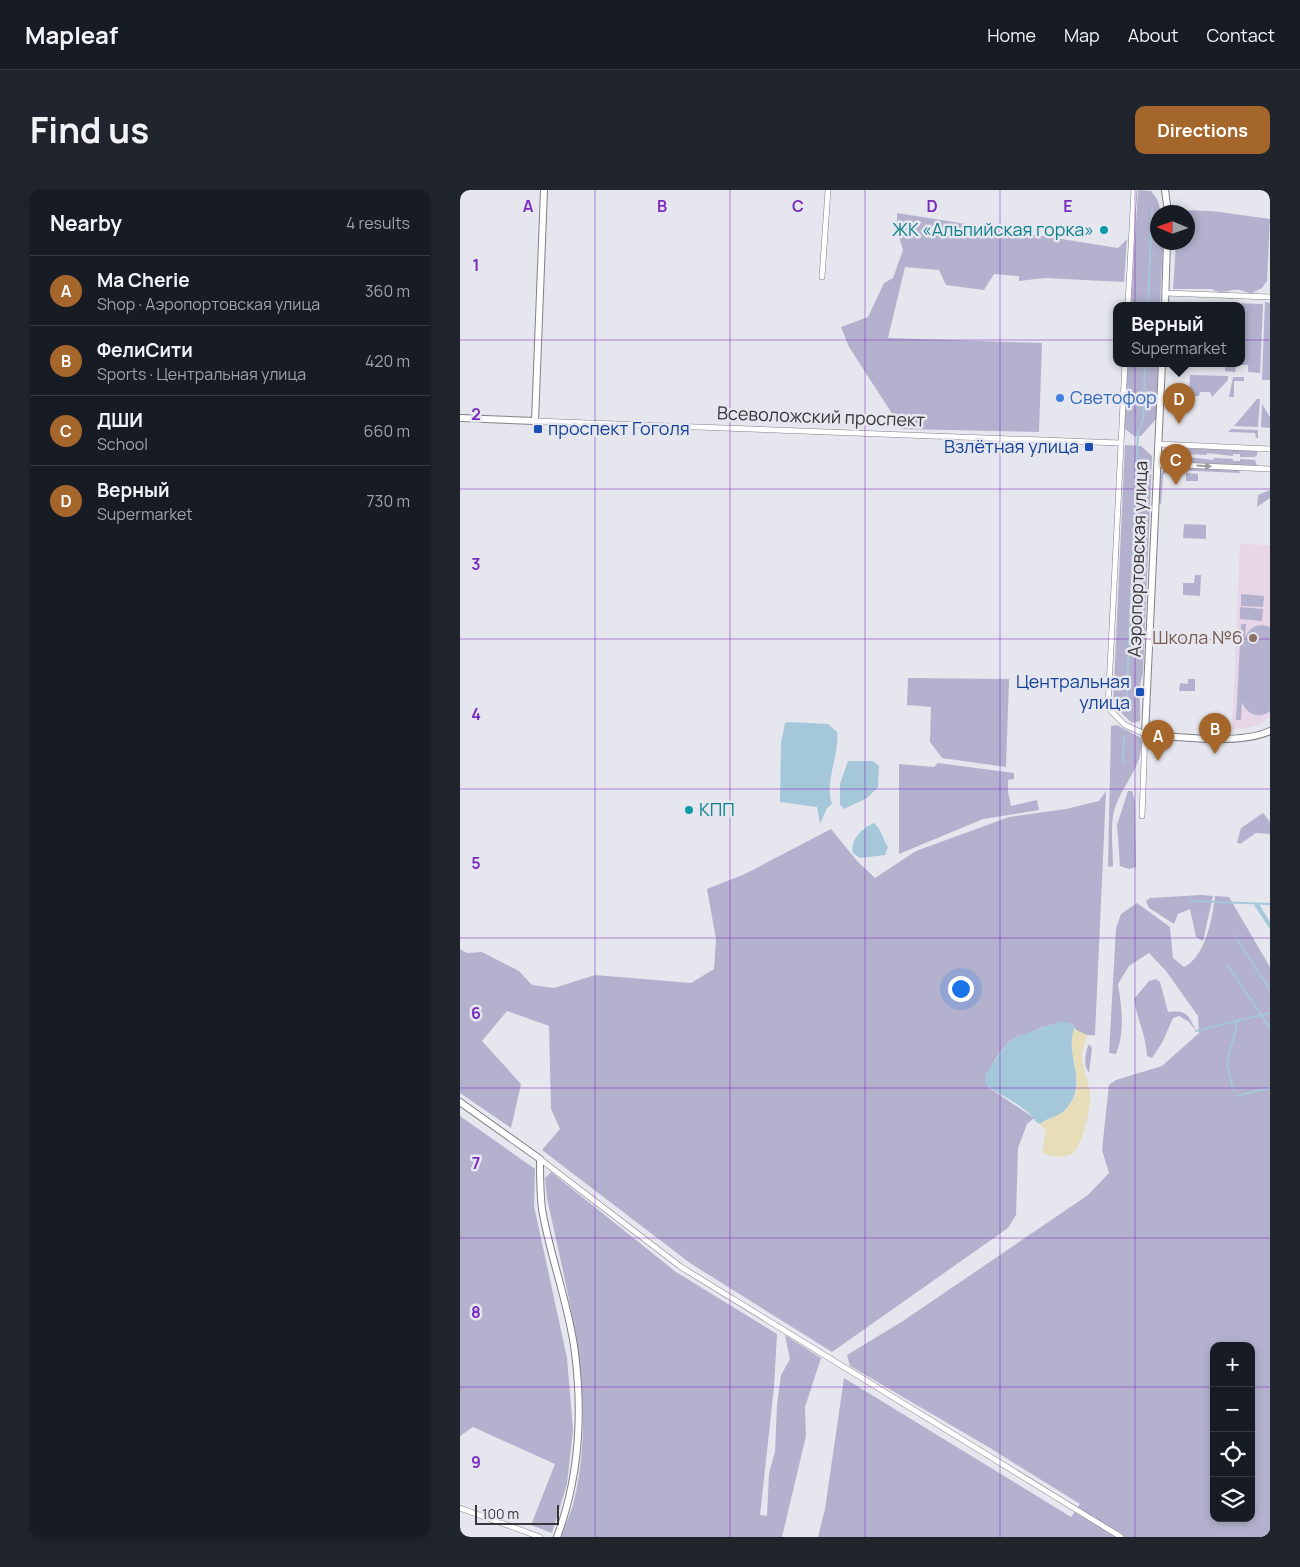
<!DOCTYPE html>
<meta charset="utf-8">
<style>
body{margin:0;font-family:Manrope,sans-serif;background:#20242c;color:#f1f3f6}
.controls{position:absolute;right:15px;bottom:15px;display:grid;overflow:hidden;border-radius:10px;box-shadow:0 2px 8px #0003}
.controls button{width:45px;height:45px;display:grid;place-items:center;padding:0;border:0;border-bottom:1px solid #363941;background:#171b24;color:#f1f3f6;font:25px sans-serif}
.compass{position:absolute;left:690px;top:15px;width:45px;height:45px;border-radius:50%;background:#171b24;box-shadow:0 2px 8px #0003;rotate:272deg}
.scale{position:absolute;left:15px;bottom:12px;width:84px;box-sizing:border-box;padding-left:5px;border:2px solid #37363a;border-top:0;font-size:14px;line-height:18px;white-space:nowrap;color:#37363a;-webkit-text-stroke:4px #e6e6ee;paint-order:stroke}
.you{position:absolute;left:500px;top:798px;width:18px;height:18px;margin:-12px;border:4px solid #fff;border-radius:50%;background:#1a73e8;box-shadow:0 0 0 8px #1a73e833}
.badge{display:grid;place-items:center;width:32px;height:32px;border-radius:50%;background:#a4662b;color:#fff;font-size:16px;font-weight:700}
.pin{position:absolute;translate:-50% -41px;filter:drop-shadow(0 1px 2px #0008)}
.pin::after{content:'';position:absolute;top:26px;width:18px;height:15px;background:inherit;clip-path:polygon(0 0,100% 0,50% 100%)}
.popup{position:absolute;left:653px;top:112px;width:132px;height:65px;box-sizing:border-box;display:grid;place-content:center;border-radius:10px;background:#171b24;filter:drop-shadow(0 1px 4px #0005);font-size:16px;white-space:nowrap;color:#9ea1a6}
.popup b{font-size:19px;color:#f1f3f6}
.popup::after{content:'';position:absolute;left:50%;top:100%;margin-left:-10px;border:10px solid transparent;border-top-color:#171b24}
.list{margin:0;padding:0;list-style:none}
h2{display:flex;justify-content:space-between;align-items:center;height:65px;margin:0;padding:0 20px;font-size:21px}
h2 small{font-size:16px;font-weight:400;color:#9ea1a6}
.list li{display:grid;grid-template-columns:32px 1fr auto;gap:15px;align-items:center;box-sizing:border-box;height:70px;padding:0 20px;border-top:1px solid #363941}
.list b{display:block;font-size:19px;white-space:nowrap}
.list p{margin:0;font-size:16px;white-space:nowrap;color:#9ea1a6}
.list em{font-size:16px;font-style:normal;color:#9ea1a6}
.icon{flex:none;width:28px;height:28px;fill:none;stroke:currentColor;stroke-width:2;stroke-linecap:round;stroke-linejoin:round}
.map{position:relative;flex:none;width:810px;height:1347px;overflow:hidden;border-radius:10px}
header{display:flex;align-items:center;gap:30px;box-sizing:border-box;height:70px;padding:0 25px;background:#171b24;border-bottom:1px solid #363941}
header strong{font-size:24px}
nav{display:flex;gap:28px;margin-inline-start:auto;font-size:18px}
.intro{display:flex;align-items:center;justify-content:space-between;box-sizing:border-box;height:120px;padding:0 30px}
h1{margin:0;font-size:35px}
.button{padding:12px 22px;border-radius:10px;background:#a4662b;color:#fff;font-size:18px;font-weight:700}
main{display:flex;gap:30px;padding:0 30px}
aside{flex:1;background:#171b24;border-radius:10px;box-shadow:0 2px 8px #0003}
.map>svg:first-child{display:block}
.education{fill:#e7d6e8}
.green{fill:#b3b1cd;fill-rule:evenodd}
.sand{fill:#e7ddb8}
.water{fill:#a5c7da}
.lines{fill:none;stroke-linecap:round;stroke-linejoin:round}
.stream{stroke:#a5c7da;stroke-width:2}
.minor-casing{stroke:#818088;stroke-width:6}
.tertiary-casing{stroke:#818088;stroke-width:8}
.minor{stroke:#fff;stroke-width:5}
.tertiary{stroke:#fff;stroke-width:6}
.oneway{fill:#9b9a9c}
.grid{fill:none;stroke:#7b2cbf;stroke-width:1;stroke-opacity:0.55}
.culture-dot{fill:#0f9aa8;stroke:#e6e6ee;stroke-width:2}
.shop-dot{fill:#3f7fe0;stroke:#e6e6ee;stroke-width:2}
.transit-dot{fill:#1a4fb4;stroke:#e6e6ee;stroke-width:2}
.education-dot{fill:#8d6e63;stroke:#e6e6ee;stroke-width:2}
.labels{text-anchor:middle;stroke-width:5;stroke-linejoin:round;paint-order:stroke}
.culture-label{font-size:18px;fill:#0d838f;stroke:#e6e6ee;text-anchor:end}
.shop-label{font-size:18px;fill:#366cbe;stroke:#e6e6ee;text-anchor:start}
.street-label{font-size:18px;fill:#37363a;stroke:#e6e6ee}
.transit-label{font-size:18px;fill:#164399;stroke:#e6e6ee;text-anchor:end}
.education-label{font-size:18px;fill:#785e54;stroke:#e6e6ee;text-anchor:end}
.grid-label{font-size:16px;text-anchor:middle;font-weight:bold;fill:#7b2cbf;stroke:#e6e6ee;stroke-width:5;stroke-linejoin:round;paint-order:stroke}
</style>
<header>
<strong>Mapleaf</strong>
<nav><a>Home</a><a>Map</a><a>About</a><a>Contact</a></nav>
</header>
<div class="intro"><h1>Find us</h1><a class="button">Directions</a></div>
<main>
<aside>
<h2>Nearby<small>4 results</small></h2>
<ul class="list">
<li><span class="badge">A</span><div><b>Ma Cherie</b><p>Shop · Аэропортовская улица</p></div><em>360 m</em></li>
<li><span class="badge">B</span><div><b>ФелиСити</b><p>Sports · Центральная улица</p></div><em>420 m</em></li>
<li><span class="badge">C</span><div><b>ДШИ</b><p>School</p></div><em>660 m</em></li>
<li><span class="badge">D</span><div><b>Верный</b><p>Supermarket</p></div><em>730 m</em></li>
</ul>
</aside>
<div class="map">
<svg width="810" height="1347" viewBox="0 0 810 1347">
<rect width="100%" height="100%" fill="#e6e6ee"/>
<path class="education" d="M780,354L810,355V527L800,534L786,538L772,539Z"/>
<path class="green" d="M678,0L691,1L697,9L701,22H698V52L703,53L700,115H671Z
M717,20L752,21L810,29L807,91L802,98L792,103C787,103 785,101 780,100C770,98 761,106 752,99H713L716,53L728,52V22H717Z
M437,23L658,58L667,49L664,92L585,88L559,91V86L534,84L524,100L486,95L479,80L445,77L428,148L582,153L579,242L442,239L389,157L381,137L408,127L424,93L433,88L443,60L437,40Z
M805,112L810,113V190H802Z
M772,113L803,114L800,183L788,182V175H776L775,182L765,181V173H782L784,135L782,134V115H772Z
M668,173H698L696,229L681,246H674L664,238Z
M730,185L768,186V190L752,207L750,202H740L739,206H729Z
M773,187H784V191H774V207H769Z
M797,209H800L798,237L774,236Z
M802,214L810,227V238L801,237Z
M771,239L798,240V248H796L795,243L768,242Z
M665,255L681,256L692,266L683,483C677,500 681,514 680,531L672,533L653,515Z
M708,257L712,258L708,264L711,272L705,271L701,265L702,261Z
M714,258L797,261V265L795,267H780V264H773V266L747,263V265L728,264V262H721V264H714Z
M714,266H721V269H728V267L753,270L754,268L773,269V271H780V269L795,270L797,276L714,272Z
M711,277L703,285L701,315L699,312C700,301 695,278 711,277Z
M713,277L778,280L781,283L713,280Z
M726,283L738,284V291H726Z
M810,300V308L797,317L798,305Z
M724,334L746,335V349L723,348Z
M735,385H741L740,406L723,405V393H734Z
M781,404L804,406L803,417L781,416Z
M780,417L803,419L802,431L780,429Z
M781,434H786L785,447C791,436 798,433 810,437V521C799,530 786,524 782,512L781,530H776Z
M448,488L549,489L546,577L482,568L470,552L471,517L447,515Z
M728,489H735V501H719L720,493L728,494Z
M657,535L681,548C685,575 661,595 654,621C650,638 653,658 653,676L648,677L651,536Z
M478,573L554,583V589L548,590V602L551,616L577,610L579,620L523,629L439,664V574L474,577Z
M646,601L635,845C626,846 616,843 612,834L602,832L580,838L568,844L558,846L547,853L534,871L528,897L574,928L567,934L558,958L556,1025L548,1038L372,1162L230,1073L82,960L100,939L91,919L89,836L47,821L22,851L61,894L51,938L0,903V759L7,763L22,762L59,781L72,795L94,798L135,785L231,793L254,779L256,749L247,699L285,684L371,639L397,671L415,688L456,661L549,627L606,619L639,611Z
M668,601H672L675,611L676,677L669,679L660,676L657,635Z
M803,623L810,632V644L796,643L780,654L777,652L781,638Z
M741,705L753,706L743,751L736,747L730,719L718,724L714,734L689,718L686,711L690,708Z
M755,706L769,707L810,777V1347H358L365,1319L384,1188L611,1327L620,1314L530,1258L390,1176L387,1165L443,1131L628,1005L649,983L642,960L649,895L656,890L702,876L739,843L738,826L706,781L689,763L669,776L658,794C662,818 665,842 656,864L649,863L656,738L661,724L677,713L710,737L713,768L724,777C746,766 752,729 755,706ZM754,1156H791V1328H754Z
M696,789L700,792L708,822C727,820 728,824 736,841L729,832L719,826L713,828L703,851L692,868L687,866C686,845 677,829 674,809L689,791Z
M629,854L632,858L629,883C623,875 625,863 629,854Z
M0,926L75,979L74,1016L107,1168L113,1240L107,1294L92,1343L71,1335L95,1274L13,1237L0,1246Z
M91,982L216,1082L317,1144L314,1197L300,1325L307,1326L309,1283L315,1262L317,1215L321,1185L330,1169L325,1145L361,1168L345,1217L346,1246L322,1347H101C105,1335 111,1323 114,1311C138,1210 108,1107 87,1008L85,988Z"/>
<path class="sand" d="M614,839L627,845C626,851 623,858 622,864C622,877 628,889 630,902C632,915 623,951 615,961C608,970 591,966 582,963L586,940L580,934C587,928 597,927 604,921C632,895 604,867 614,839Z"/>
<path class="water" d="M329,532L368,534L377,542C380,566 364,590 372,614L367,618L360,634L357,617L320,612L321,553L325,533Z
M388,571H413L419,576L418,597L407,608L384,619L380,615V594Z
M414,633C422,640 422,648 428,657L425,665L400,668L393,663C390,650 402,638 414,633Z
M799,714L810,732V739L794,715Z
M602,831L612,834L614,839C604,867 631,894 604,921C597,927 587,928 580,934L576,932C571,920 540,904 528,897L525,892V885L547,853L558,846Z"/>
<g class="lines">
<path class="stream" d="M688,115L692,18
M666,520L678,242L683,229L685,173
M663,572L664,546
M730,711L810,714
M775,746L810,800
M767,774L810,838
M736,841L810,823
M773,900L767,872L776,838V832
M776,906L810,898"/>
<g class="minor-casing">
<path id="minor" d="M362,87L368,0
M705,103L810,107
M668,115L674,0
M665,173L648,518L665,535L685,544L682,626
M75,231L660,253
M698,254L810,259
M697,274L810,279
M80,969L221,1077L661,1347
M0,1318L80,1347"/>
</g>
<g class="tertiary-casing">
<path id="tertiary" d="M705,0L708,22
M705,115L707,52
M702,173L685,544C719,547 780,555 810,541
M0,228L75,231L84,0
M0,912L80,969C80,986 80,1002 82,1019C90,1067 109,1114 115,1163C123,1226 119,1288 97,1347"/>
</g>
<use href="#minor" class="minor"/>
<use href="#tertiary" class="tertiary"/>
</g>
<defs><path id="oneway-solid" d="M-6-.8H1V-3.2L6.5 0L1 3.2V.8H-6Z" transform="scale(1.25)"/></defs>
<use class="oneway" href="#oneway-solid" transform="translate(744 276) rotate(3)"/>
<path class="grid" d="M135,0V1347M270,0V1347M405,0V1347M540,0V1347M675,0V1347M0,150H810M0,299H810M0,449H810M0,599H810M0,748H810M0,898H810M0,1048H810M0,1197H754M791,1197H810"/>
<g class="culture-dot">
<circle cx="644" cy="40" r="5"/>
<circle cx="229" cy="620" r="5"/>
</g>
<circle class="shop-dot" cx="600" cy="208" r="5"/>
<g class="transit-dot">
<rect x="73" y="234" width="10" height="10" rx="2.5"/>
<rect x="624" y="252" width="10" height="10" rx="2.5"/>
<rect x="675" y="497" width="10" height="10" rx="2.5"/>
</g>
<circle class="education-dot" cx="793" cy="448" r="5"/>
<g class="labels">
<g class="culture-label">
<text x="634" y="46">ЖК «Альпийская горка»</text>
<text x="239" y="626" text-anchor="start">КПП</text>
</g>
<g class="shop-label">
<text x="610" y="214">Светофор</text>
</g>
<g class="street-label">
<text transform="translate(361 227) rotate(2)" y="6">Всеволожский проспект</text>
<text transform="translate(678 369) rotate(-88)" y="6">Аэропортовская улица</text>
</g>
<g class="transit-label">
<text x="88" y="245" text-anchor="start">проспект Гоголя</text>
<text x="619" y="263">Взлётная улица</text>
<text x="670" y="498">Центральная<tspan x="670" dy="21">улица</tspan></text>
</g>
<g class="education-label">
<text x="783" y="454">Школа №6</text>
</g>
</g>
<g class="grid-label">
<text x="68" y="22">A</text>
<text x="202" y="22">B</text>
<text x="338" y="22">C</text>
<text x="472" y="22">D</text>
<text x="608" y="22">E</text>
<text x="16" y="81">1</text>
<text x="16" y="230">2</text>
<text x="16" y="380">3</text>
<text x="16" y="530">4</text>
<text x="16" y="679">5</text>
<text x="16" y="829">6</text>
<text x="16" y="979">7</text>
<text x="16" y="1128">8</text>
<text x="16" y="1278">9</text>
</g>
</svg>
<div class="controls">
<button>+</button>
<button>−</button>
<button><svg class="icon" aria-label="locate" viewBox="0 0 24 24"><circle cx="12" cy="12" r="6"/><path d="M12 2v4M12 18v4M2 12h4M18 12h4"/></svg></button>
<button><svg class="icon" aria-label="layers" viewBox="0 0 24 24"><path d="M12 4l9 5-9 5-9-5zM3 14l9 5 9-5"/></svg></button>
</div>
<svg class="compass" viewBox="-18 -18 36 36"><path d="M0-13l5 13h-10z" fill="#e53935"/><path d="M0 13l5-13h-10z" fill="#9ea1a6"/></svg>
<div class="scale">100 m</div>
<div class="you"></div>
<div class="pin badge" style="left:698px;top:571px">A</div>
<div class="pin badge" style="left:755px;top:564px">B</div>
<div class="pin badge" style="left:716px;top:295px">C</div>
<div class="pin badge" style="left:719px;top:234px">D</div>
<div class="popup"><b>Верный</b>Supermarket</div>
</div>
</main>
